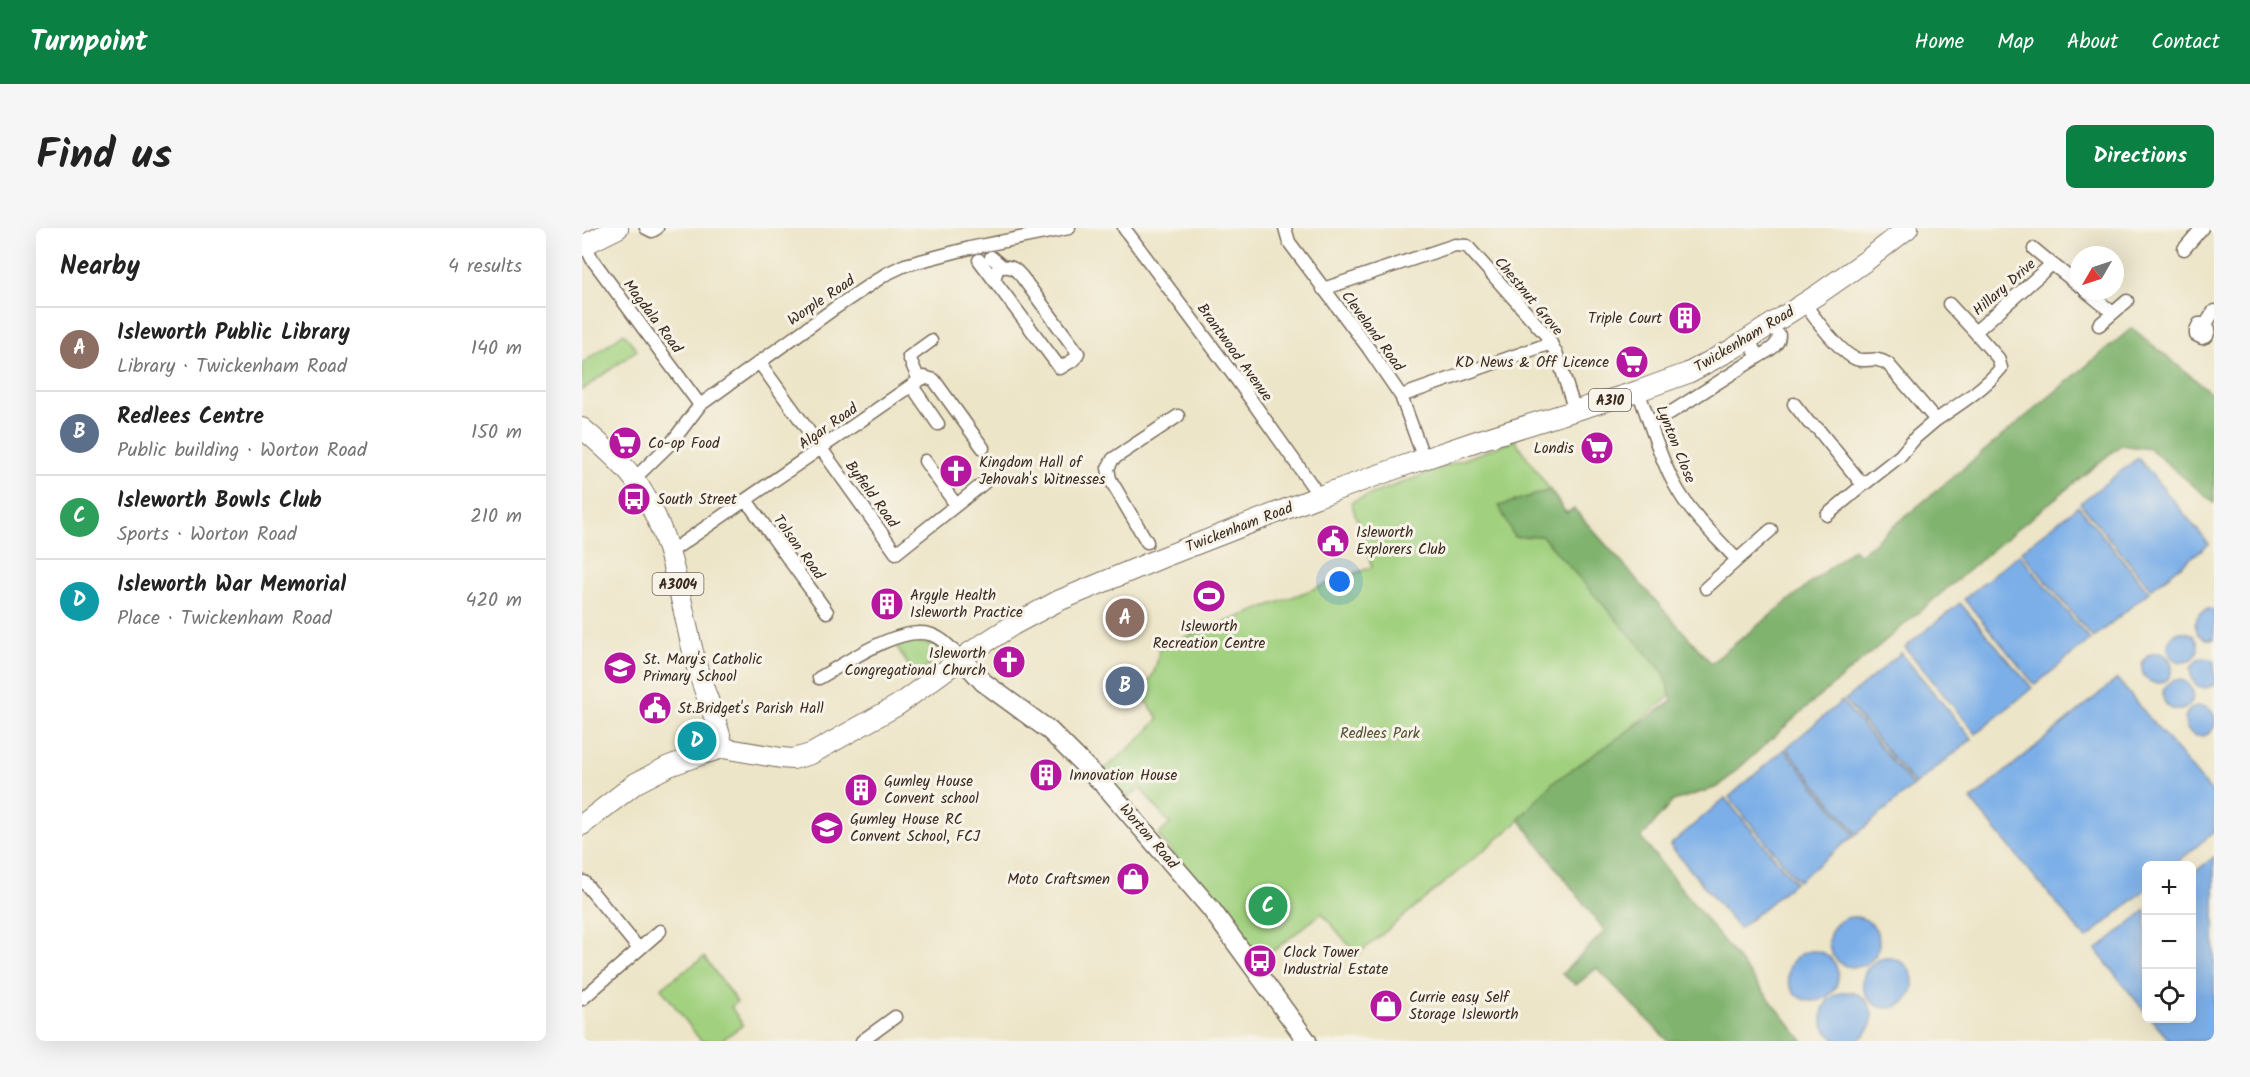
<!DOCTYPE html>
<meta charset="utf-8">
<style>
body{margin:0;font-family:Kalam,sans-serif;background:#f6f6f6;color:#222}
.controls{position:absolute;right:18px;bottom:18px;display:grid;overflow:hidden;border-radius:9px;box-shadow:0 6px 24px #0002}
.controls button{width:54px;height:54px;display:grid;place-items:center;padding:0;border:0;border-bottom:2px solid #e0e0e0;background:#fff;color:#222;font:30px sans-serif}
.compass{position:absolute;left:1488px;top:18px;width:54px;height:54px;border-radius:50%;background:#fff;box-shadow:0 6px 24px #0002;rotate:231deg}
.you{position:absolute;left:758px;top:354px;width:21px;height:21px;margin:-15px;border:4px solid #fff;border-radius:50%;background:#1a73e8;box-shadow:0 0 0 9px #1a73e833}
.badge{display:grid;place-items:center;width:39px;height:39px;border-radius:50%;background:#0b8043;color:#fff;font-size:20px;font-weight:700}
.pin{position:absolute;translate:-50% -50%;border:3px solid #fff;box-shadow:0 2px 6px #0006}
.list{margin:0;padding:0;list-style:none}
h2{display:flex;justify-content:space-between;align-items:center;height:78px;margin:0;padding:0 24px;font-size:26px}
h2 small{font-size:20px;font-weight:400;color:#767676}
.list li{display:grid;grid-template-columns:39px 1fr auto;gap:18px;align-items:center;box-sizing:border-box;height:84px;padding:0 24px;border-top:2px solid #e0e0e0}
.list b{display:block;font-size:22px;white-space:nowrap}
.list p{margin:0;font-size:20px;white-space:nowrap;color:#767676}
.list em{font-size:20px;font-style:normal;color:#767676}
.icon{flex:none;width:33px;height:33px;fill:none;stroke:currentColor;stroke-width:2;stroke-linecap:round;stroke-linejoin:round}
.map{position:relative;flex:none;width:1632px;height:813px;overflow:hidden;border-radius:9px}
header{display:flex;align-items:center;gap:36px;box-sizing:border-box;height:84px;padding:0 30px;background:#0b8043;color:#fff}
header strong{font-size:28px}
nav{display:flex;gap:33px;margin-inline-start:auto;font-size:21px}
.intro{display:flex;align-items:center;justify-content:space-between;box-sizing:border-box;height:144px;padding:0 36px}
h1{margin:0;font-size:42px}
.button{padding:15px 27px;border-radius:9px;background:#0b8043;color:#fff;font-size:21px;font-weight:700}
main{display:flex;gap:36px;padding:0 36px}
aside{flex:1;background:#fff;border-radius:9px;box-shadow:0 6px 24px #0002}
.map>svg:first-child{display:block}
.green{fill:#a1d17f;stroke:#6e7e4e;stroke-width:1.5}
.forest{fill:#80b36e;stroke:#5e6e46;stroke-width:1.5}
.water{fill:#7cafe8;stroke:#5c6c83;stroke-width:1.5}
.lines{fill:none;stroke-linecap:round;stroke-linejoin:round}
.street-casing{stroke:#796b5a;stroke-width:15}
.secondary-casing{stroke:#796b5a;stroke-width:21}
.primary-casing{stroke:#796b5a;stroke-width:22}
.street{stroke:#fff;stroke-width:12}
.secondary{stroke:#fff;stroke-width:18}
.primary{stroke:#fff;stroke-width:20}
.labels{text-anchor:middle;stroke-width:6;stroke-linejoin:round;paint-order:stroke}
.shield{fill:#f7f3e8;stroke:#73665b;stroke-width:1.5}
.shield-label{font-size:14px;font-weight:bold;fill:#3b2a1e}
.street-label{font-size:15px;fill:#3b2a1e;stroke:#f7f3e8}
.poi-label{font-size:15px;fill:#3b2a1e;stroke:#f7f3e8;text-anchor:start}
.park-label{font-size:15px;fill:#545436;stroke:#f7f3e8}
</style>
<header>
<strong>Turnpoint</strong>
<nav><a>Home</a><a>Map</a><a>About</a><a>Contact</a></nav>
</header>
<div class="intro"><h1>Find us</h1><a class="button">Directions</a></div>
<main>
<aside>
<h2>Nearby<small>4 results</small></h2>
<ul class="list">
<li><span class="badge" style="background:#8d6e63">A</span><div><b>Isleworth Public Library</b><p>Library · Twickenham Road</p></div><em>140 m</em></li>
<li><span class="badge" style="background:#5c6f8a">B</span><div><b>Redlees Centre</b><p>Public building · Worton Road</p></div><em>150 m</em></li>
<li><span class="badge" style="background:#2e9e5b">C</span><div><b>Isleworth Bowls Club</b><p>Sports · Worton Road</p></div><em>210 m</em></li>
<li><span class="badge" style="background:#0f9aa8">D</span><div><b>Isleworth War Memorial</b><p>Place · Twickenham Road</p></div><em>420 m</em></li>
</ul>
</aside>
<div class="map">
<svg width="1632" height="813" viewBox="0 0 1632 813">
<rect width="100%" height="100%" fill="#f7f3e8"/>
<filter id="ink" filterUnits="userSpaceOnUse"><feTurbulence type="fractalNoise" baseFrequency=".0167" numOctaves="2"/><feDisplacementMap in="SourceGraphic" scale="12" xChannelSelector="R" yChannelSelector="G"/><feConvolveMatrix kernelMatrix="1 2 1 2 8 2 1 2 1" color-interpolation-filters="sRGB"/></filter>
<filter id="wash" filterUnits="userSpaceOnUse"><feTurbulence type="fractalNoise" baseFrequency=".008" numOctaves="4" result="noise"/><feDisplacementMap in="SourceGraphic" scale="24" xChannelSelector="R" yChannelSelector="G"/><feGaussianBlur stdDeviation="1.35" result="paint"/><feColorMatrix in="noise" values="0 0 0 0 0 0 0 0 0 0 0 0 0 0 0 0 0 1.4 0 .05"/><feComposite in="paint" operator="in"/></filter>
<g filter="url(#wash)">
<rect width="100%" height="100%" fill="#ede5c8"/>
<path class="green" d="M42,105L55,122L0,162V136Z
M933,212L984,285L992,281L1128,435L775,727L740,685L677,734L576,607L588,596L558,560L544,571L519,544L560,509L577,490L557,465C571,453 576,437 577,419L790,339L769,274Z
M335,414L349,416L365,424L333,448L313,416Z
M122,729L155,774L149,779L161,797L138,813H119L79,760Z"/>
<path class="forest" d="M1550,100L1632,167V275L1568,221L1539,217L1428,307L1225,479L1136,559L1091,573L1059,610L1221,813H1086L1015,740L994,757L980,746L1023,703L937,591L970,555L1090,473L1082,445L960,308L932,309L917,278L968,262L984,285L992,281L1129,435L1271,321L1277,327Z"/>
<path class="water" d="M1556,230L1627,316L1569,361L1498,275Z
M1496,278L1567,364L1511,410L1439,323Z
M1437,326L1508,412L1453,457L1382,371Z
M1378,375L1450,460L1394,506L1323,419Z
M1626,381L1632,382V411H1624L1616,406L1613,396L1617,386Z
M1586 419a15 15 0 1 1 30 0a15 15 0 1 1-30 0Z
M1560 440a15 15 0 1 1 30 0a15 15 0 1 1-30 0Z
M1319,425L1390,511L1333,557L1263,472Z
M1621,430L1632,432V457L1624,460L1615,458L1609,450V439L1616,431Z
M1535,451L1632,567V604L1592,637L1564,638V661L1504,711L1389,572Z
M1581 467a15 15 0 1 1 30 0a15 15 0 1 1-30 0Z
M1260,473L1331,558L1275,606L1204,520Z
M1603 493a15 15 0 1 1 30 0a15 15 0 1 1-30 0Z
M1202,521L1273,607L1216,653L1147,569Z
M1143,570L1213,654L1157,701L1088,617Z
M1632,629V813H1588L1569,791L1610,790V646Z
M1564,682V785L1514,722Z
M1247 714a25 25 0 1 1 50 0a25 25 0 1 1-50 0Z
M1206 748a25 25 0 1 1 50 0a25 25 0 1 1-50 0Z
M1281 755a25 25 0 1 1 50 0a25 25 0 1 1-50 0Z
M1240 789a25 25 0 1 1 50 0a25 25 0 1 1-50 0Z"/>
</g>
<g filter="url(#ink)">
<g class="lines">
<g class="street-casing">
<path id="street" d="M64,0L70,3L75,0
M542,0L655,152L731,259L735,269
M703,0L707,14L787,121L819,168L842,231
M3,16L10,31L118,177
M1602,21L1620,0
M409,29L421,39C431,38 434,42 440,49L496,125L493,131L478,140L412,52L415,42
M397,32L412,52
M1470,36L1497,57
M741,61L873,17L885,18L965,108L975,127L993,183
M1504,63L1531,85L1517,97
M1367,76L1393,104
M1531,85L1545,73
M1624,96H1617L1614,102V107L1620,110L1625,108L1627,101L1624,96L1632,83
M1176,129C1185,123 1197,119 1197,107
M177,134L314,325L402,255
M337,152L327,129L349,113
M330,158L356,196
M1056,163C1070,199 1080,240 1102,272C1117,294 1137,312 1155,332L1124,360
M819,168L969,115
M1212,176L1227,195L1235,200L1281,257L1318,228L1334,209L1354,192L1306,136C1291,127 1286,135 1274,131C1258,125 1232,89 1222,75
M1354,192C1376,177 1402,161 1419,140L1416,130L1393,104L1470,36L1452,21
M1069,197L1176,129L1166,111
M343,233L374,277
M52,251L90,214L118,177L253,80L304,46L323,37L388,20L487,0
M164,272L245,384
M1245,287L1281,257
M565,314L528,251L526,240L531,231L596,188
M88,324L342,149L352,152L401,220
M1155,332L1189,302
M237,450C264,435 316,398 347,406C360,409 370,422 380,431
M2,654L57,721
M0,771L78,703
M280,813L313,789"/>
</g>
<g class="secondary-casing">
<path id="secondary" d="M380,431L401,454L468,503L525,560L629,681L725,813"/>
</g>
<g class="primary-casing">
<path id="primary" d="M0,18L36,0
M0,200C18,216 38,232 52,251C90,303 97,368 112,428C119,460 135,488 141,520
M0,597L54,555L87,538L121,526L141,520L199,530L211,531L229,526L316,477L387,425L431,397L476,373L579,330L735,269L824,237L895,213L1056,163L1106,145L1149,122L1235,67L1285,32L1326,0"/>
</g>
<use href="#street" class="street"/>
<use href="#secondary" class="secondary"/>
<use href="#primary" class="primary"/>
</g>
</g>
<defs>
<g id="building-disc" transform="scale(1.725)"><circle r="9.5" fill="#b5179e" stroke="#f7f3e8"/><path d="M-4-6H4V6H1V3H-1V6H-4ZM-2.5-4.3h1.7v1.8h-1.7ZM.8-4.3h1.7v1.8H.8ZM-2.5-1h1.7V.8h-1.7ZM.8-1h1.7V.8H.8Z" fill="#fff"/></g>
<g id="supermarket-disc" transform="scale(1.725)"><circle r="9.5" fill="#b5179e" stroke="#f7f3e8"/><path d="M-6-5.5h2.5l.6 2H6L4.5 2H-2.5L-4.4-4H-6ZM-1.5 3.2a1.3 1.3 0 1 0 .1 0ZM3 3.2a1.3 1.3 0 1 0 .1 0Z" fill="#fff"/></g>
<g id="church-disc" transform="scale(1.725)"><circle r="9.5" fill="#b5179e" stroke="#f7f3e8"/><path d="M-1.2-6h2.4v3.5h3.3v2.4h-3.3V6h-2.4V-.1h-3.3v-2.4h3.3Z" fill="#fff"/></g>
<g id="bus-disc" transform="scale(1.725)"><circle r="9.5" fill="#b5179e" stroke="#f7f3e8"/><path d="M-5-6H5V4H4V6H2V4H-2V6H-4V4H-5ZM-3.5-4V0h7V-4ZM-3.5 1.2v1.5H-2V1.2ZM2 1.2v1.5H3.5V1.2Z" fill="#fff"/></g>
<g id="civic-disc" transform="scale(1.725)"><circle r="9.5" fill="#b5179e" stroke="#f7f3e8"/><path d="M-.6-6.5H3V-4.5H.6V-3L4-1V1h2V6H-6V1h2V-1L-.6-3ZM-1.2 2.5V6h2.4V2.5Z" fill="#fff"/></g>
<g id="stadium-disc" transform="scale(1.725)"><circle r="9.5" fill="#b5179e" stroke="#f7f3e8"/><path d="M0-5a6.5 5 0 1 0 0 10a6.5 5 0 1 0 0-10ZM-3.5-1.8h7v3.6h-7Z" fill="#fff"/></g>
<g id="school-disc" transform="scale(1.725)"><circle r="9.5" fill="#b5179e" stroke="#f7f3e8"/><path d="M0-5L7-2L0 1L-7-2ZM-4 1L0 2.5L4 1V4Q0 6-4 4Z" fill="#fff"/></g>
<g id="shop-disc" transform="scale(1.725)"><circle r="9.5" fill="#b5179e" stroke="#f7f3e8"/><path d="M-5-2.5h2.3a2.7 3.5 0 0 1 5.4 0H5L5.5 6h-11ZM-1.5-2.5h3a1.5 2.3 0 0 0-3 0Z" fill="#fff"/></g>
</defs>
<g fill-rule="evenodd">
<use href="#building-disc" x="1103" y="90"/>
<use href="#supermarket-disc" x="1050" y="134"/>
<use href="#supermarket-disc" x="43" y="215"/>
<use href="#supermarket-disc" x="1015" y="220"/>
<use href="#church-disc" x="374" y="243"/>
<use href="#bus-disc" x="52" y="271"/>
<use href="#civic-disc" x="751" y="313"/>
<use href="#stadium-disc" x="627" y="368"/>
<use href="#building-disc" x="305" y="376"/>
<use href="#church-disc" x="427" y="434"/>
<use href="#school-disc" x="38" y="440"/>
<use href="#civic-disc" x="73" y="480"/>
<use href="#building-disc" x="464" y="547"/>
<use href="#building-disc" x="279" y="562"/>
<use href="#school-disc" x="245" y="600"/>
<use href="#shop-disc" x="551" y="651"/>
<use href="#bus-disc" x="678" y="733"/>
<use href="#shop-disc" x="804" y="778"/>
</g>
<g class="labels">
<g class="shield">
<rect x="1007" y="161" width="42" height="22" rx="4.5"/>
<rect x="70.5" y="345" width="51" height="22" rx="4.5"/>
</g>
<g class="shield-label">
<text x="1028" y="177">A310</text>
<text x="96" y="361">A3004</text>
</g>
<g class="street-label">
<text transform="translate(1422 59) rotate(-41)" y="5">Hillary Drive</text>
<text transform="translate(947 68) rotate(50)" y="5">Chestnut Grove</text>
<text transform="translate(239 72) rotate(-34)" y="5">Worple Road</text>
<text transform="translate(71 88) rotate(53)" y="5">Magdala Road</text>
<text transform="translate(791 103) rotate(54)" y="5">Cleveland Road</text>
<text transform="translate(1162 111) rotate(-31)" y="5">Twickenham Road</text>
<text transform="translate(653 124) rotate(54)" y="5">Brantwood Avenue</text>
<text transform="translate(246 198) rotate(-35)" y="5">Algar Road</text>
<text transform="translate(1094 216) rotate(68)" y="5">Lynton Close</text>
<text transform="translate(290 266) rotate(54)" y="5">Byfield Road</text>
<text transform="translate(657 299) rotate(-21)" y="5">Twickenham Road</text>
<text transform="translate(217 319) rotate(54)" y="5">Tolson Road</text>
<text transform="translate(567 608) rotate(49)" y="5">Worton Road</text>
</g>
<g class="poi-label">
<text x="1080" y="95" text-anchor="end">Triple Court</text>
<text x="1027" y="139" text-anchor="end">KD News &amp; Off Licence</text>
<text x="66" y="220">Co-op Food</text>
<text x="992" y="225" text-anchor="end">Londis</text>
<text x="397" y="239">Kingdom Hall of<tspan x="397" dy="17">Jehovah's Witnesses</tspan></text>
<text x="75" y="276">South Street</text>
<text x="774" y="309">Isleworth<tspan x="774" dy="17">Explorers Club</tspan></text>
<text x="328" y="372">Argyle Health<tspan x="328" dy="17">Isleworth Practice</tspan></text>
<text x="627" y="403" text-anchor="middle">Isleworth<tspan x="627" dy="17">Recreation Centre</tspan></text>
<text x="404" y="430" text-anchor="end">Isleworth<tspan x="404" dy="17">Congregational Church</tspan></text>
<text x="61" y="436">St. Mary's Catholic<tspan x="61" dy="17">Primary School</tspan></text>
<text x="96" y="485">St.Bridget's Parish Hall</text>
<text x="487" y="552">Innovation House</text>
<text x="302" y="558">Gumley House<tspan x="302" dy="17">Convent school</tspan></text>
<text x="268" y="596">Gumley House RC<tspan x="268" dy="17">Convent School, FCJ</tspan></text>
<text x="528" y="656" text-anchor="end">Moto Craftsmen</text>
<text x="701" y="729">Clock Tower<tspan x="701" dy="17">Industrial Estate</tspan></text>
<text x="827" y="774">Currie easy Self<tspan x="827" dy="17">Storage Isleworth</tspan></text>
</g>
<g class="park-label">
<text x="798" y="510">Redlees Park</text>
</g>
</g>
</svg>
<div class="controls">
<button>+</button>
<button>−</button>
<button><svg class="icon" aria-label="locate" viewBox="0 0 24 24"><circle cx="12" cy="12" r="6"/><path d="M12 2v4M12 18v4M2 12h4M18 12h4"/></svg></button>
</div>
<svg class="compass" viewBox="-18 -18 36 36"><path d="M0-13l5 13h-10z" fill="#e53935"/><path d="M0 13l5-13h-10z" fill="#767676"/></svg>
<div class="you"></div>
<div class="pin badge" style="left:543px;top:390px;background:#8d6e63">A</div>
<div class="pin badge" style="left:543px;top:458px;background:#5c6f8a">B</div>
<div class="pin badge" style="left:686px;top:678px;background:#2e9e5b">C</div>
<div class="pin badge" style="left:115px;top:513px;background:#0f9aa8">D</div>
</div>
</main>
